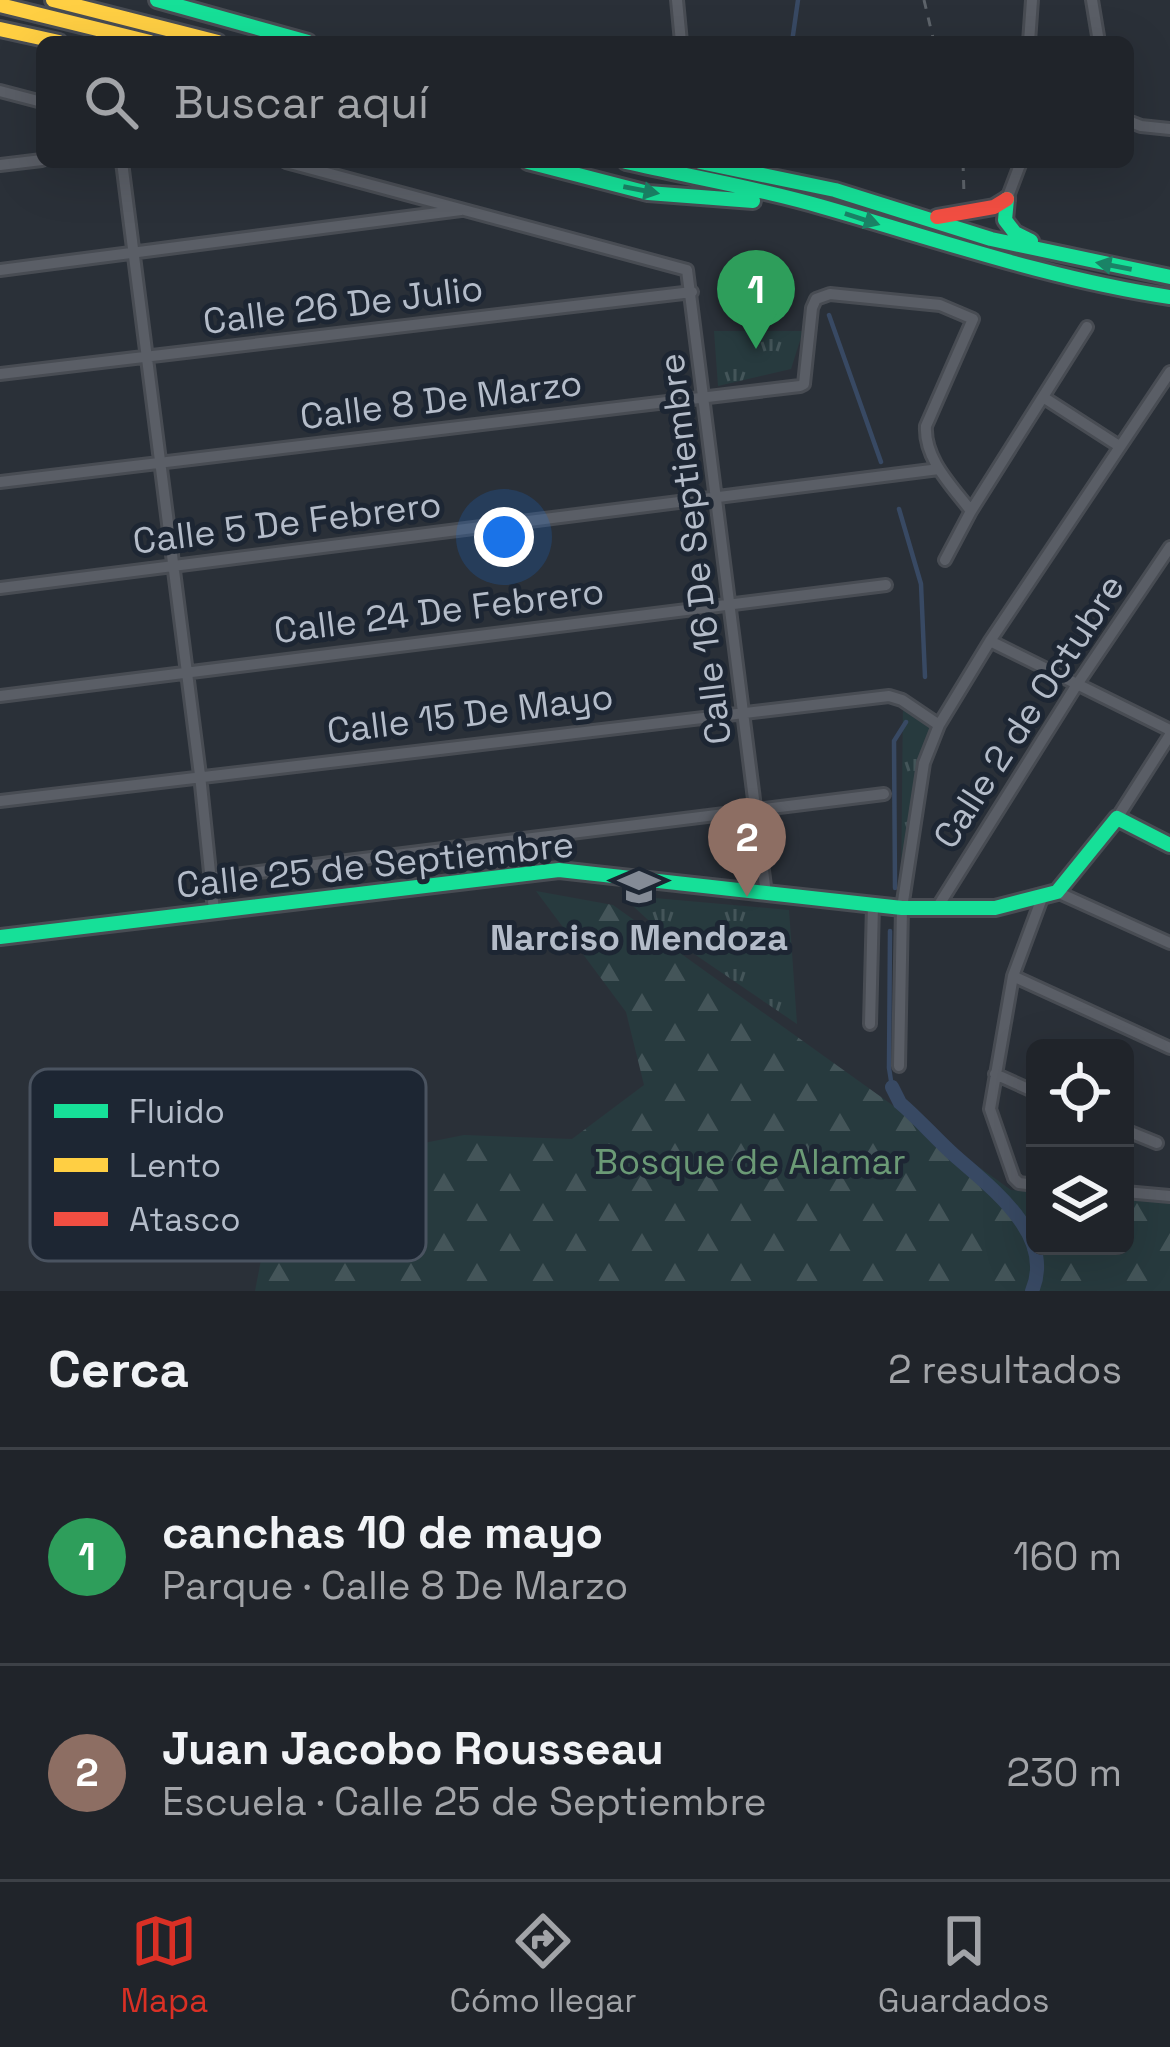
<!DOCTYPE html>
<html lang="es">
<meta charset="utf-8">
<style>
body{margin:0;font-family:"Space Grotesk",sans-serif;background:#282c32;color:#f1f3f6}
.controls{position:absolute;right:36px;bottom:36px;display:grid;overflow:hidden;border-radius:18px;box-shadow:0 12px 48px #0002}
.controls button{width:108px;height:108px;display:grid;place-items:center;padding:0;border:0;border-bottom:3px solid #3d4147;background:#20242a;color:#f1f3f6;font:60px sans-serif}
.you{position:absolute;left:504px;top:537px;width:42px;height:42px;margin:-30px;border:9px solid #fff;border-radius:50%;background:#1a73e8;box-shadow:0 0 0 18px #1a73e833}
.badge{display:grid;place-items:center;width:78px;height:78px;border-radius:50%;background:#d93025;color:#fff;font-size:39px;font-weight:700}
.pin{position:absolute;translate:-50% -99px;filter:drop-shadow(0 3px 6px #0008)}
.pin::after{content:'';position:absolute;top:63px;width:42px;height:36px;background:inherit;clip-path:polygon(0 0,100% 0,50% 100%)}
.list{margin:0;padding:0;list-style:none}
h2{display:flex;justify-content:space-between;align-items:center;height:156px;margin:0;padding:0 48px;font-size:51px}
h2 small{font-size:39px;font-weight:400;color:#a2a4a8}
.list li{display:grid;grid-template-columns:78px 1fr auto;gap:36px;align-items:center;box-sizing:border-box;height:216px;padding:0 48px;border-top:3px solid #3d4147}
.list b{display:block;font-size:45px;white-space:nowrap}
.list p{margin:0;font-size:39px;white-space:nowrap;color:#a2a4a8}
.list em{font-size:39px;font-style:normal;color:#a2a4a8}
.icon{flex:none;width:66px;height:66px;fill:none;stroke:currentColor;stroke-width:2;stroke-linecap:round;stroke-linejoin:round}
.map{position:relative;flex:none;width:1170px;height:1291px;overflow:hidden}
.search{position:absolute;background:#20242a;box-shadow:0 12px 48px #0002;left:36px;right:36px;top:36px;height:132px;display:flex;align-items:center;gap:30px;box-sizing:border-box;padding:0 42px;border-radius:18px;color:#a2a4a8;font-size:45px}
.sheet{height:588px;background:#20242a}
nav{display:flex;justify-content:space-around;align-items:center;box-sizing:border-box;height:168px;border-top:3px solid #3d4147;background:#20242a;font-size:33px;color:#a2a4a8}
nav a{display:grid;justify-items:center;gap:6px}
nav .on{color:#d93025}
.map>svg:first-child{display:block}
.grass{fill:url(#grass-tufts)}
.forest{fill:url(#forest-firs)}
.lines{fill:none;stroke-linecap:round;stroke-linejoin:round}
.stream{stroke:#384963;stroke-width:4.5}
.canal{stroke:#384963;stroke-width:14}
.street-casing{stroke:#484c53;stroke-width:16}
.fast-casing{stroke:#484c53;stroke-width:20}
.slow-casing{stroke:#484c53;stroke-width:20}
.jam-casing{stroke:#484c53;stroke-width:20}
.path{stroke:#5d636a;stroke-width:3;stroke-dasharray:9 9;stroke-linecap:butt}
.street{stroke:#5a5e66;stroke-width:10}
.fast{stroke:#16e098;stroke-width:14}
.slow{stroke:#ffcf43;stroke-width:14}
.jam{stroke:#f24e42;stroke-width:14}
.oneway{fill:#1a8366}
.labels{text-anchor:middle;stroke-width:10;stroke-linejoin:round;paint-order:stroke}
.street-label{font-size:36px;fill:#b4bcc9;stroke:#1d2633}
.poi-label{font-size:36px;font-weight:bold;fill:#b4bcc9;stroke:#1d2633}
.park-label{font-size:36px;fill:#6b9a76;stroke:#1d2633}
.key{fill:#1d2633;stroke:#4a5360;stroke-width:3}
.key-label{font-size:33px;fill:#b4bcc9}
</style>
<div class="map">
<svg width="1170" height="1291" viewBox="0 0 1170 1291">
<defs>
<pattern id="grass-tufts" width="24" height="20" patternUnits="userSpaceOnUse" patternTransform="scale(3)"><rect width="24" height="20" fill="#273a3e"/><path d="M3 7l-1-3M5 7V3M7 7l1-3M15 17l-1-3M17 17v-4M19 17l1-3" fill="none" stroke="#445559"/></pattern>
<pattern id="forest-firs" width="22" height="20" patternUnits="userSpaceOnUse" patternTransform="scale(3)"><rect width="22" height="20" fill="#273a3e"/><path d="M5 1l3.5 6h-7zM16 11l3.5 6h-7z" fill="#445559"/></pattern>
</defs>
<rect width="100%" height="100%" fill="#2a3038"/>
<path class="grass" d="M714,331H803L791,369L718,386Z
M903,698L938,722L901,899Z
M621,895L789,910L797,1024L659,930Z"/>
<path class="forest" d="M536,891L613,905L1011,1190L1035,1192V1246H1125V1197L1170,1200V1291H255L278,1172L464,1135L572,1139L644,1085L626,1012Z"/>
<g class="lines">
<path class="stream" d="M792,42L798,0
M829,315L881,462
M899,509L921,584L925,677
M895,888L894,741L906,722
M890,931L889,1068L892,1087"/>
<path class="canal" d="M892,1087L900,1103C919,1119 935,1138 954,1155C990,1187 1056,1235 1032,1291"/>
<g class="street-casing">
<path id="street" d="M677,0L681,42
M1092,0L1099,42
M1029,42L1032,0
M0,91L42,102
M1128,121L1141,126L1170,129
M122,162L200,775L214,911
M286,162L687,270L766,894
M0,165L42,160
M1007,199L1021,162
M0,270L461,210
M0,374L692,292
M1043,397L1119,446
M0,482L800,386L804,384L812,308L816,299L830,294L940,305L973,319L926,426C924,459 952,486 971,511
M945,560L971,511L1087,327
M0,588L939,469
M990,641L1170,730
M0,696L886,585
M0,801L889,696L902,700L939,725
M1117,818L1170,735
M211,878L884,794
M1057,892L1170,943
M937,908L1076,686L1170,547
M1013,976L1170,1048
M870,1024L873,905
M899,1066L902,908L924,763L939,725L990,641L1170,372
M995,1074L1035,1092
M1125,1130L1157,1143
M1035,1185L1019,1183L1014,1178L990,1109L1013,976L1042,898
M1125,1192L1170,1196"/>
</g>
<g class="fast-casing">
<path id="fast" d="M157,0L308,42
M528,162L648,193L753,201
M626,162C691,177 759,188 823,207C939,240 1050,279 1170,297
M700,162L835,190L991,239L1170,277
M1007,199L1005,220L1015,233L1031,241
M0,937L559,870L902,908H995L1057,892L1117,818L1170,845"/>
</g>
<g class="slow-casing">
<path id="slow" d="M53,0L218,42
M0,5L150,42
M0,29L59,42"/>
</g>
<g class="jam-casing">
<path id="jam" d="M937,217L994,207L1007,199"/>
</g>
<path class="path" d="M924,0L934,42
M963,162L964,195"/>
<use href="#street" class="street"/>
<use href="#fast" class="fast"/>
<use href="#slow" class="slow"/>
<use href="#jam" class="jam"/>
</g>
<defs><path id="oneway-solid" d="M-6-.8H1V-3.2L6.5 0L1 3.2V.8H-6Z" transform="scale(3)"/></defs>
<g class="oneway">
<use href="#oneway-solid" transform="translate(641 190) rotate(11)"/>
<use href="#oneway-solid" transform="translate(862 219) rotate(18)"/>
<use href="#oneway-solid" transform="translate(1114 266) rotate(-169)"/>
</g>
<defs>
<g id="school-bare" transform="scale(3.24)"><path d="M0-5L7-2L0 1L-7-2ZM-4 1L0 2.5L4 1V4Q0 6-4 4Z" fill="#848b96" stroke="#1d2633" stroke-width="2.5" paint-order="stroke"/></g>
</defs>
<g fill-rule="evenodd">
<use href="#school-bare" x="639" y="887"/>
</g>
<g class="labels">
<g class="street-label">
<text transform="translate(343 304) rotate(-7)" y="13">Calle 26 De Julio</text>
<text transform="translate(441 399) rotate(-7)" y="13">Calle 8 De Marzo</text>
<text transform="translate(287 522) rotate(-7)" y="13">Calle 5 De Febrero</text>
<text transform="translate(694 549) rotate(-97)" y="13">Calle 16 De Septiembre</text>
<text transform="translate(439 610) rotate(-7)" y="13">Calle 24 De Febrero</text>
<text transform="translate(1028 711) rotate(-57)" y="13">Calle 2 de Octubre</text>
<text transform="translate(470 713) rotate(-7)" y="13">Calle 15 De Mayo</text>
<text transform="translate(375 864) rotate(-6)" y="13">Calle 25 de Septiembre</text>
</g>
<g class="poi-label">
<text x="639" y="950">Narciso Mendoza</text>
</g>
<g class="park-label">
<text x="750" y="1174">Bosque de Alamar</text>
</g>
</g>
<rect x="30" y="1069" width="396" height="192" rx="18" class="key"/>
<rect x="54" y="1104" width="54" height="14" fill="#16e098"/>
<rect x="54" y="1158" width="54" height="14" fill="#ffcf43"/>
<rect x="54" y="1212" width="54" height="14" fill="#f24e42"/>
<g class="key-label">
<text x="129" y="1123">Fluido</text>
<text x="129" y="1177">Lento</text>
<text x="129" y="1231">Atasco</text>
</g>
</svg>
<div class="controls">
<button><svg class="icon" aria-label="locate" viewBox="0 0 24 24"><circle cx="12" cy="12" r="6"/><path d="M12 2v4M12 18v4M2 12h4M18 12h4"/></svg></button>
<button><svg class="icon" aria-label="layers" viewBox="0 0 24 24"><path d="M12 4l9 5-9 5-9-5zM3 14l9 5 9-5"/></svg></button>
</div>
<div class="you"></div>
<div class="pin badge" style="left:756px;top:349px;background:#2e9e5b">1</div>
<div class="pin badge" style="left:747px;top:897px;background:#8d6e63">2</div>
<div class="search"><svg class="icon" aria-label="search" viewBox="0 0 24 24"><circle cx="10" cy="10" r="6"/><path d="M15 15l6 6"/></svg>Buscar aquí</div>
</div>
<section class="sheet">
<h2>Cerca<small>2 resultados</small></h2>
<ul class="list">
<li><span class="badge" style="background:#2e9e5b">1</span><div><b>canchas 10 de mayo</b><p>Parque · Calle 8 De Marzo</p></div><em>160 m</em></li>
<li><span class="badge" style="background:#8d6e63">2</span><div><b>Juan Jacobo Rousseau</b><p>Escuela · Calle 25 de Septiembre</p></div><em>230 m</em></li>
</ul>
</section>
<nav>
<a class="on"><svg class="icon" aria-label="map" viewBox="0 0 24 24"><path d="M3 6l6-2 6 2 6-2v14l-6 2-6-2-6 2zM9 4v14M15 6v14"/></svg>Mapa</a>
<a><svg class="icon" aria-label="directions" viewBox="0 0 24 24"><path d="M12 3l9 9-9 9-9-9zM9 14v-3h6M13 9l2 2-2 2"/></svg>Cómo llegar</a>
<a><svg class="icon" aria-label="saved" viewBox="0 0 24 24"><path d="M7 4h10v16l-5-4-5 4z"/></svg>Guardados</a>
</nav>
